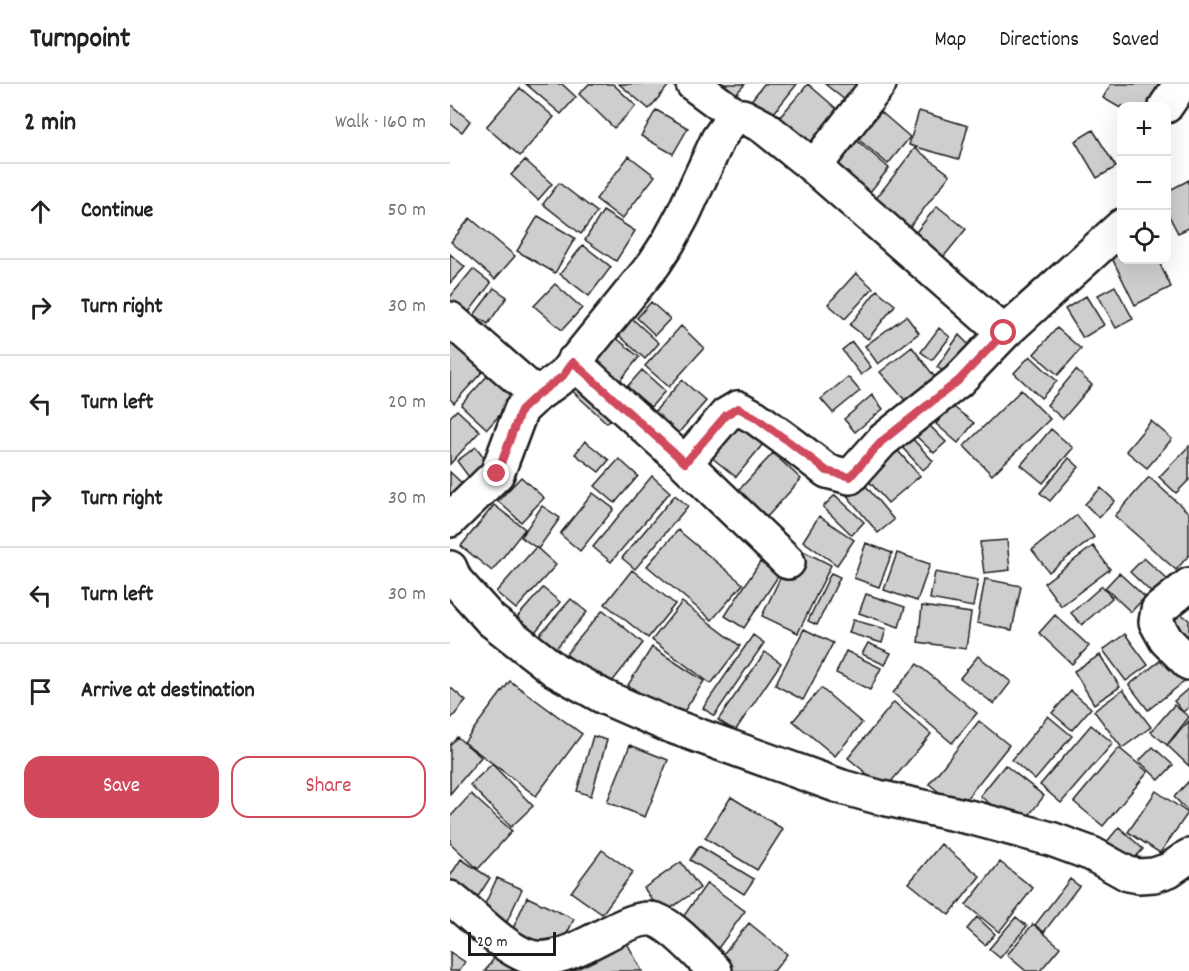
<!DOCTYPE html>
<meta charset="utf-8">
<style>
body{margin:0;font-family:Dekko,sans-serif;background:#f2f2f2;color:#222}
.controls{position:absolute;right:18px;top:18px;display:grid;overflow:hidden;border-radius:12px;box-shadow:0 6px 24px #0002}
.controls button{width:54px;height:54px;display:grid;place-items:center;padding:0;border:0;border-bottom:2px solid #e0e0e0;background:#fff;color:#222;font:30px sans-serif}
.scale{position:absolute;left:18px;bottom:15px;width:88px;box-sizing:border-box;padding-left:6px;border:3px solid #1c1c1c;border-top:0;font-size:16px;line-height:21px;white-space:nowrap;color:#1c1c1c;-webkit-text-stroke:4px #fff;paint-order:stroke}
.stop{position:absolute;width:18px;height:18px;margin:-14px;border:4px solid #d1495b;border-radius:50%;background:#fff}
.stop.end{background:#d1495b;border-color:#fff;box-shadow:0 2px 6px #0008}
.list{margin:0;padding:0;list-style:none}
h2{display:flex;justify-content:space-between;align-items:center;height:78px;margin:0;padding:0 24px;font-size:26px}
h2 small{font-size:20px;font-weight:400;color:#767676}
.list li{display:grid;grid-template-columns:39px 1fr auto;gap:18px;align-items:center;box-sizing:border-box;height:96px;padding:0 24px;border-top:2px solid #e0e0e0}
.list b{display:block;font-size:22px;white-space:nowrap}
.list em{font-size:20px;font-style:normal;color:#767676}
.actions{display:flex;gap:12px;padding:18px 24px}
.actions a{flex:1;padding:14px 0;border:2px solid #d1495b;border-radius:18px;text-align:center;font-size:21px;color:#d1495b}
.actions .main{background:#d1495b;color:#fff}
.icon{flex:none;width:33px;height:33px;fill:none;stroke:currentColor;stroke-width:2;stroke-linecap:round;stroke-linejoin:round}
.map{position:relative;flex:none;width:739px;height:887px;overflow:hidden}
header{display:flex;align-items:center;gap:36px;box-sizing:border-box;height:84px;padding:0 30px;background:#fff;border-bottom:2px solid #e0e0e0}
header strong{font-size:28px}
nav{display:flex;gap:33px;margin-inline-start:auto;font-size:21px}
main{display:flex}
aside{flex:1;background:#fff}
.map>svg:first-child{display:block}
.building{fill:#cecece;stroke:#1c1c1c;stroke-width:1.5}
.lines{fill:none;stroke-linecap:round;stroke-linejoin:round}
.minor-casing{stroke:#1c1c1c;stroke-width:38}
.minor{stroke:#fff;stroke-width:33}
.route{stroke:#d1495b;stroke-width:8}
</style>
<header>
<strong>Turnpoint</strong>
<nav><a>Map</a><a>Directions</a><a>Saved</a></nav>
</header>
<main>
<aside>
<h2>2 min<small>Walk · 160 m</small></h2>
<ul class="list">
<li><svg class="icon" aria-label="ahead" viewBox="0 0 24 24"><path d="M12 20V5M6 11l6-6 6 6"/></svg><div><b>Continue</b></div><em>50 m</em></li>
<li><svg class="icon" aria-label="right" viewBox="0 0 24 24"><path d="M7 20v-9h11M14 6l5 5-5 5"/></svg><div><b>Turn right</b></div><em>30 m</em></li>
<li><svg class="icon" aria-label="left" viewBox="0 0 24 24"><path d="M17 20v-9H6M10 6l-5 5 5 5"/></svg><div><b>Turn left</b></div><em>20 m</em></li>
<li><svg class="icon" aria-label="right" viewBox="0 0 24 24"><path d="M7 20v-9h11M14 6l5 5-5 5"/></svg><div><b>Turn right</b></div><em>30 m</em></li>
<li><svg class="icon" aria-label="left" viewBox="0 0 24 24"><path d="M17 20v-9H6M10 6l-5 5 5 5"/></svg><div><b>Turn left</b></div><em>30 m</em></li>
<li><svg class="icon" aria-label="arrive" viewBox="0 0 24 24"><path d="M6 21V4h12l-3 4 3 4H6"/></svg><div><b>Arrive at destination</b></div></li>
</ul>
<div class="actions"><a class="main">Save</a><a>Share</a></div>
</aside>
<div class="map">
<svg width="739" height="887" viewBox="0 0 739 887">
<rect width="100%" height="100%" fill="#fff"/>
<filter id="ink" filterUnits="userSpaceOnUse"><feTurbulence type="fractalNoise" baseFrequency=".0167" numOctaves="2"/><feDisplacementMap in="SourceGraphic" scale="12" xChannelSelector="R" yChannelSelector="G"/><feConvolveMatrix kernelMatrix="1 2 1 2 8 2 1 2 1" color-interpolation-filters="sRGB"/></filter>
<g filter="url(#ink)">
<path class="building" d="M76,0H112L126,13L111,30Z
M139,0H163L186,22L164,44L129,10Z
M169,0H220L199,25Z
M269,0H295L276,21Z
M314,0H347L316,39L296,23Z
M358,0L388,26L354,66L324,40Z
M375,0H410L396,17Z
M661,0H722L709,22H672V25L653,14Z
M70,4L104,33L70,72L36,43Z
M0,20L20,37L12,48L0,39Z
M206,26L238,44L223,70L191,52Z
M469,27L518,42L509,75L459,61Z
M431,28L460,53L438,80L408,55Z
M643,46L666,83L647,94L625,57Z
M405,55L439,84L416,113L381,84Z
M465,64L500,91L456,148L421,121Z
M179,72L205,92L172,135L146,115Z
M75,76L102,100L88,116L61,91Z
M739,96V144L728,149L716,126V108Z
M109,99L147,128L131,150L93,120Z
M487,122L516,145L491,176L462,153Z
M153,127L185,147L166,177L135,156Z
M88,132L125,154L105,189L67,167Z
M20,134L65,172L45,195L1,158Z
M133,161L161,183L139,212L110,190Z
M672,167V176H708L721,203L685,221L661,172Z
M0,170L15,183L0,199Z
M23,185L41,199L13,236L0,224V213Z
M406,189L423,204L395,235L378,220Z
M105,200L132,224L112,246L84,222Z
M665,202L683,235L666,244L648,211Z
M44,204L57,213L38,240L24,231Z
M427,206L445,221L418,255L400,241Z
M636,212L654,241L633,254L615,225Z
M201,218L220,235L205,251L187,234Z
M177,230L209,259L195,275L162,245Z
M456,232L469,249L428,280L415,262Z
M231,242L254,264L219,303L195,282Z
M489,244L500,253L482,276L471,268Z
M607,244L631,265L608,291L584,270Z
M509,251L519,261L499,291L487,283Z
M165,253L189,273L170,297L146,277Z
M0,257L33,287L4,319L0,315Z
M402,258L421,283L411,291L392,266Z
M462,263L490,300L461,323L430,288Z
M580,272L607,297L591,314L564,289Z
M192,286L215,307L201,323L177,303Z
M626,286L642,301L613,335L597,321Z
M39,290L65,314L37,345L11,321Z
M133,291L170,325L157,339L120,305Z
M398,293L410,307L383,329L371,315Z
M232,296L256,317L225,353L201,332Z
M571,306L600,335L542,391L514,362Z
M422,311L433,325L405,348L394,335Z
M501,321L524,339L508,359L486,340Z
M7,326L30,347L0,380V333Z
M293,335L317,355L286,393L261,373Z
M701,337L722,355L697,384L676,367Z
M478,340L496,358L484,369L466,352Z
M601,345L623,364L593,399L571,381Z
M458,350L483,377L473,386L448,359Z
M135,357L159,376L149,388L125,370Z
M442,360L470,392L438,419L411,388Z
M739,362V396L726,409L709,393Z
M26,363L41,382L21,396L7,377Z
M323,369L351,395L317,433L288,407Z
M619,374L629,383L600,417L590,409Z
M169,375L188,392L165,419L145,402Z
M0,388L15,402L0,419Z
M202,392L220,408L161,478L143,463Z
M71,393L94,414L71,438L48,417Z
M699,393L739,429V471L726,486L665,432Z
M411,396L444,436L428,449L395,409Z
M651,404L665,417L649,434L635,420Z
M143,409L164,425L130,467L110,450Z
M225,411L238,422L185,485L172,474Z
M385,411L414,438L402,451L373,423Z
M44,421L75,445L42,487L11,462Z
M92,422L110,434L88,465L71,453Z
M627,431L644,453L599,488L582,466Z
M369,432L404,456L387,481L353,457Z
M228,446L293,500L262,536L197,482Z
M557,456L560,486L534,489L530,458Z
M416,459L442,469L429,503L404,494Z
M643,462L660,485L611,522L594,499Z
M86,463L106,481L66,525L46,508Z
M345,463L381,481L348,549L312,532Z
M447,469L480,480L467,517L434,506Z
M694,474L718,496L704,511L680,488Z
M310,478L329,491L294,544L275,532Z
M182,486L225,520L198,554L155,520Z
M485,488L528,496L523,523L480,515Z
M381,489L390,493L367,541L358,537Z
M669,489L695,513L681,528L655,504Z
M535,495L571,502L562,546L527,539Z
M652,502L662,514L632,541L621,529Z
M93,504L110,518L80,554L62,539Z
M416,510L455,523L449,543L409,529Z
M121,515L137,528L101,570L85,556Z
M232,518L290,562L261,600L202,556Z
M472,522L521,529L516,565L468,558Z
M721,522L739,536V563L708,538Z
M153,526L193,559L157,604L116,570Z
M605,531L639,562L622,580L589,549Z
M403,536L436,545L432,559L399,549Z
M354,545L383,559L353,616L325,601Z
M675,550L698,581L676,597L653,566Z
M303,551L314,559L264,632L253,624Z
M418,559L441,569L435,581L412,570Z
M202,563L254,597L229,635L178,601Z
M724,566L739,594L698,626L679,601Z
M396,567L431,584L420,606L386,589Z
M315,568L331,579L285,647L268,636Z
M650,571L670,603L644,620L624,587Z
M528,572L561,598L544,620L510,594Z
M467,580L527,629L502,659L443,609Z
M60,597L132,650L86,712L14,658Z
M0,603L16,617L0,636Z
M371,604L412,639L385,672L343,637Z
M739,604V623L733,628L724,617Z
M673,606L701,643L672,664L644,627Z
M621,607L641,624L622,646L602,629Z
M444,618L481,650L435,705L398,674Z
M724,621L739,633L717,661L701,648Z
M598,632L622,652L585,696L562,676Z
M529,637L559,661L509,724L479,700Z
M739,637V682L717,661Z
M641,641L663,659L611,719L590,701Z
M143,652L157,656L141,712L127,707Z
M7,653L31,673L0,710V661Z
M180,661L218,676L195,733L157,718Z
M703,663L723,681L709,696L689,677Z
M669,664L698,688L653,742L624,718Z
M42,680L83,722L61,743L20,701Z
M555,681L594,712L570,743L530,712Z
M739,697V728L724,713Z
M706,707L738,729L710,769L678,748Z
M21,710L62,747L28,785L0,759V733Z
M281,713L333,745L307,786L255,754Z
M669,743L693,765L674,786L651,765Z
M491,760L530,792L499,831L459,799Z
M249,762L304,795L294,810L240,776Z
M152,766L183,788L152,830L121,808Z
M11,775L40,794L22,822L0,808V792Z
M231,778L250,804L212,830L194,804Z
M550,778L583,804L549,848L516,821Z
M47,794L72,805L55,842L30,831Z
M620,795L629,802L594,848L585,841Z
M257,799L295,827L264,870L226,843Z
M77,813L124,835L108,868L62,847Z
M527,833L545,850L535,861L517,845Z
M566,833L577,842L550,874L539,865Z
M299,839L337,870L324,887H271L264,881Z
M583,840L610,863L590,887H576L557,871Z
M176,857L192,887H121Z
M0,868L15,878L9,887H0Z
M45,873L65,887H35Z"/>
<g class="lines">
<g class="minor-casing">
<path id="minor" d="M243,0L285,31L293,32L314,43L364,83L554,249
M716,22L731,0
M364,83L429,0
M0,235L87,311
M123,278L235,379L338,478
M235,379L276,331L288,324L305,333L342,360L377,387L400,393L432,357L508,297L554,249L672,142
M0,436L47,390L71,326L87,311L113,292L204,180L219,157L233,131L268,55L285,31
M0,484L5,496L41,536L105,586L154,613L216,640L392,703L428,713L523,734L601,755L642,770L678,790L689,792L704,791L719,786L739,772
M739,501L708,526L706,538L716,556L739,579
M0,814C23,831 51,862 77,872C117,887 176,826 206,836C225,843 250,872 265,887"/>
</g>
<use href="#minor" class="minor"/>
</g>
</g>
<g class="lines" filter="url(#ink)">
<path class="route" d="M47,390L71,326L87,311L113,292L123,278L235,379L276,331L288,324L305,333L342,360L377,387L400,393L432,357L508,297L554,249"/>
</g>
</svg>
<div class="controls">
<button>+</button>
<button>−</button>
<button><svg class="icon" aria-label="locate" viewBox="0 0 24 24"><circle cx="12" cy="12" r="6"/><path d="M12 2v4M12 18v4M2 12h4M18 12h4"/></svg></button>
</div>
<div class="scale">20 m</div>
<div class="stop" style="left:554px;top:249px"></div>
<div class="stop end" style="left:47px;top:390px"></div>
</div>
</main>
